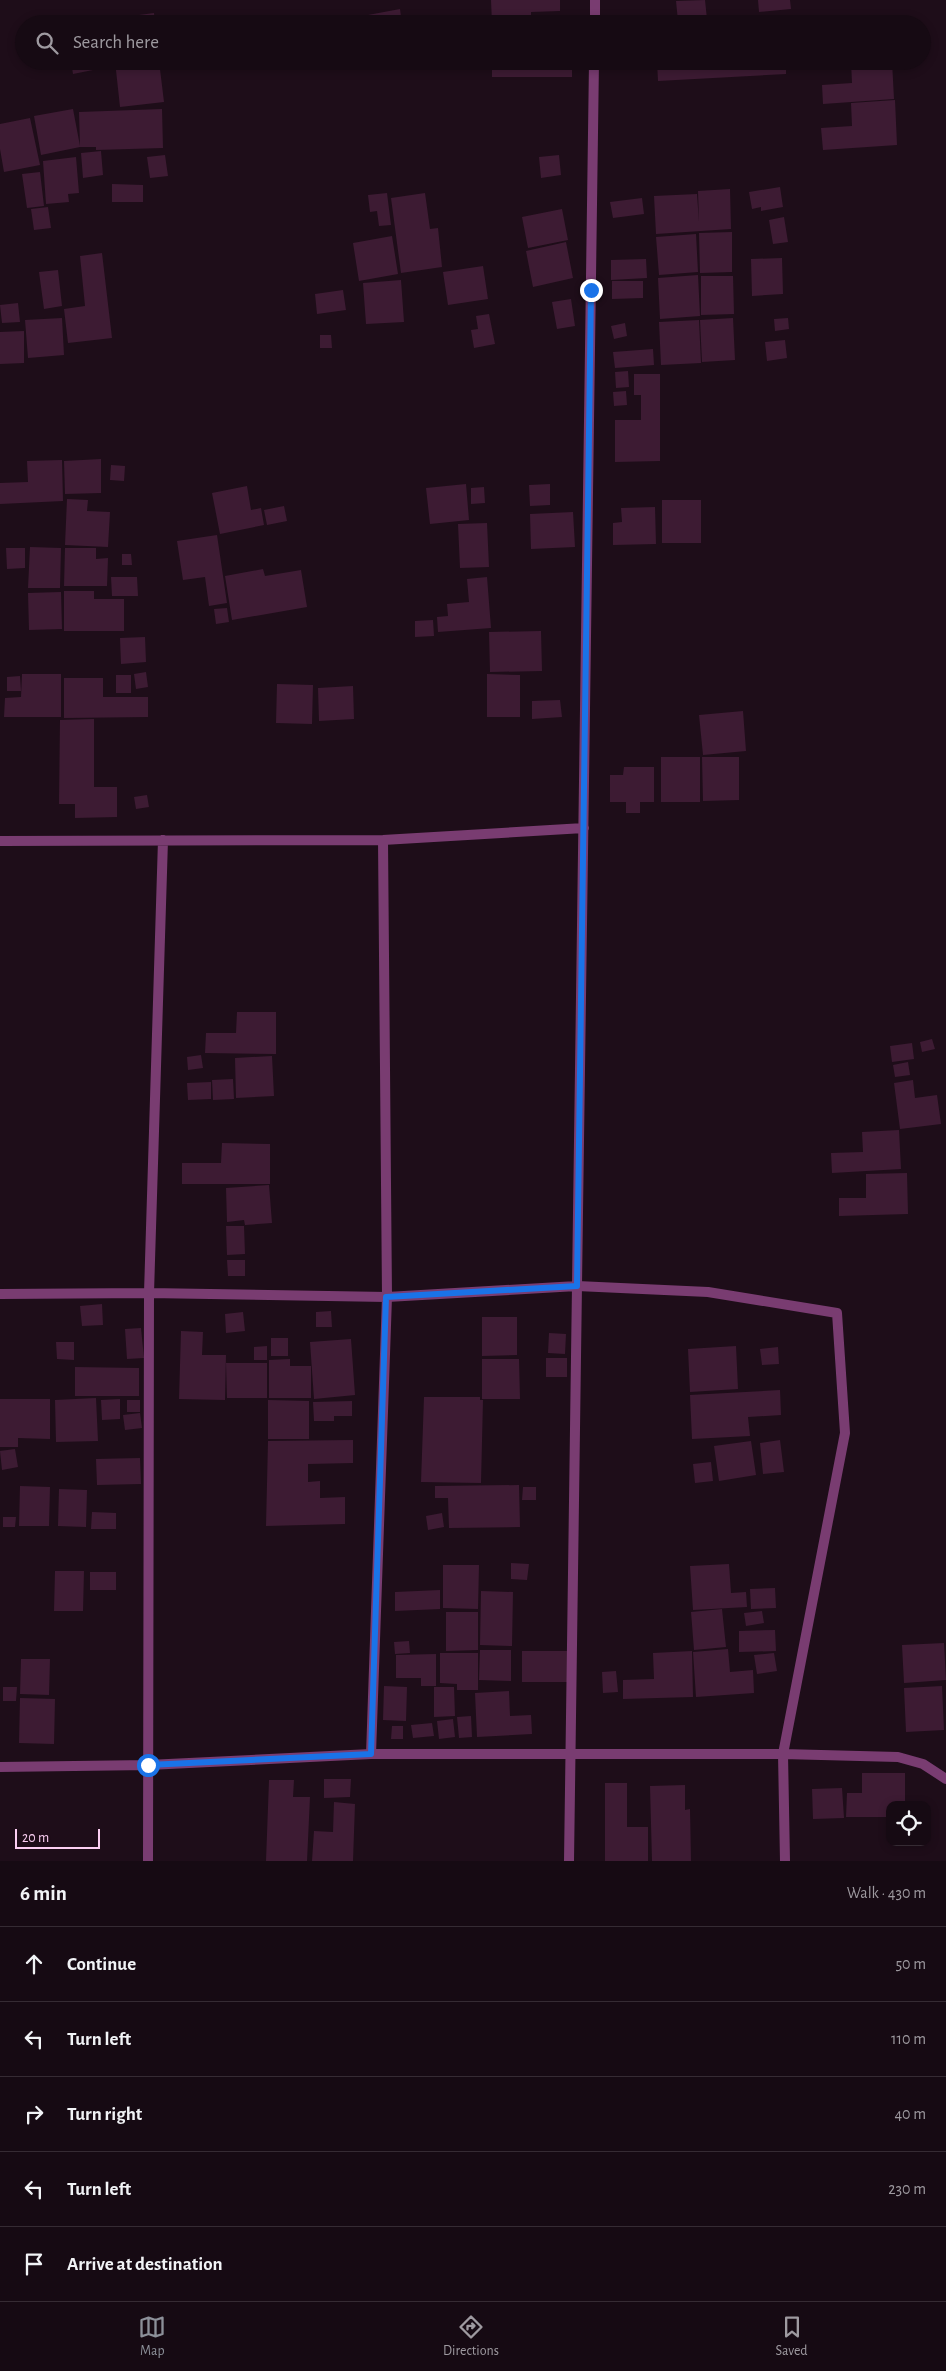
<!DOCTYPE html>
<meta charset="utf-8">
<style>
body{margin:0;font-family:"Alegreya Sans",sans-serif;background:#1f131c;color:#f1f3f6}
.controls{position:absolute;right:15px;bottom:15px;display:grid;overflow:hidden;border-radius:10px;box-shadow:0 2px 8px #0003}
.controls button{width:45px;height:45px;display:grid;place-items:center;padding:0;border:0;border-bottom:1px solid #352b33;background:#160a13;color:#f1f3f6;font:25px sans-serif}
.scale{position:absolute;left:15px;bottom:12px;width:85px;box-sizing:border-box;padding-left:5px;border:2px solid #fbcef2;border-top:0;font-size:14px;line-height:18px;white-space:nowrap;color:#fbcef2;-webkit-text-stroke:4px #1e0d19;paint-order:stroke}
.stop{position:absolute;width:15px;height:15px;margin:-11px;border:4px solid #1a73e8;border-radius:50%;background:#fff}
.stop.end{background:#1a73e8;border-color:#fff;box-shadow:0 1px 5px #0008}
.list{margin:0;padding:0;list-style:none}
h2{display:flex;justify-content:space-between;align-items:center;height:65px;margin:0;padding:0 20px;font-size:21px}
h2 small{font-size:16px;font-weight:400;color:#9e9aa0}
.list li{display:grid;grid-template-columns:32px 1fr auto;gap:15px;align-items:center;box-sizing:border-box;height:75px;padding:0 20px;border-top:1px solid #352b33}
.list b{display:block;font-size:19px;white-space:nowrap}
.list em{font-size:16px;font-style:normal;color:#9e9aa0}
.icon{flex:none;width:28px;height:28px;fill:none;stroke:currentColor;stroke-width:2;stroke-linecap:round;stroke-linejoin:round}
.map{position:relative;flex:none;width:946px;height:1861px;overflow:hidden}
.search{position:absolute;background:#160a13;box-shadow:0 2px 8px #0003;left:15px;right:15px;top:15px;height:55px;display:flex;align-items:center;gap:12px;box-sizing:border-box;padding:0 18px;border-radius:28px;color:#9e9aa0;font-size:19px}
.sheet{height:440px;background:#160a13}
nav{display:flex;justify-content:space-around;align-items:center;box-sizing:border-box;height:70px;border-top:1px solid #352b33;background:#160a13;font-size:14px;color:#9e9aa0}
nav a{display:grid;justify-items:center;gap:2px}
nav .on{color:#8c9099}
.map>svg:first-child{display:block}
.building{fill:#3d1b33}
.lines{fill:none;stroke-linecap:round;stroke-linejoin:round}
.street{stroke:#793c71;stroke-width:10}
.route{stroke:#1a73e8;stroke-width:6}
</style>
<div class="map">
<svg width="946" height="1861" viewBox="0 0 946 1861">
<rect width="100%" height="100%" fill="#1e0d19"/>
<path class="building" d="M491,0H560V11L531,12V24H492Z
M705,0L707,19L678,21L676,1Z
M758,0H790L791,9L759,12Z
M400,9L402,24H369L368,15Z
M154,13L155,24H125L124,17Z
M117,17L118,24H102V21Z
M891,18L892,24H850V20Z
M720,20V24H702V21Z
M71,61H92L93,70L73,74Z
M115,61H159L164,102L120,107Z
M492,61H572V77H492Z
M657,61H786V74L658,81Z
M892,61L894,99L823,104L822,85L852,83L851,62Z
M895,100L897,145L823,150L821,128L852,126L851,103Z
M73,109L80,146L79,112L162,109L163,148L96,150V147H80L41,155L34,116Z
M30,118L40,165L4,172L0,149V124Z
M101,151L103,175L83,178L81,153Z
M165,155L168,176L150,178L147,157Z
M559,155L561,175L541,178L539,157Z
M76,157L79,193L68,194L69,202L46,204L43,161Z
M40,172L44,206L27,208L22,174Z
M112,184L143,185V202H112Z
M780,187L783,207L761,211V207L752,209L749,192Z
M730,189L731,229L656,234L654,196L697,194L699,222L698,191Z
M387,193L391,225L379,226L377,211L370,212L368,195Z
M425,193L430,229L438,228L442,267L401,273L391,198Z
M642,198L644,214L613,218L610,202Z
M48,207L51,228L34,230L31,209Z
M562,209L568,240L528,248L522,217Z
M784,217L788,242L773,244L769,220Z
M732,232V272L700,273L699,233Z
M696,234L698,272L659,275L656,237Z
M392,236L398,274L359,281L353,243Z
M566,242L573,278L533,287L526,251Z
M102,253L112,338L68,343L64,309L85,306L80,256Z
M782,258L783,294L752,296L751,259Z
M646,259L647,278L611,280V260Z
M483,266L488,299L448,305L443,272Z
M58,270L62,306L44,309L39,272Z
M698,275L700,316L660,319L658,278Z
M701,276H733L734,314L701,315Z
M401,280L404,322L366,324L363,283Z
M612,281H643V298L612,299Z
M343,290L346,310L317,314L315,294Z
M571,299L575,326L557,329L552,302Z
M18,303L20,322L2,323L0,305Z
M489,314L495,344L474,348L471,330L478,329L476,316Z
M62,318L64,355L28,358L25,320Z
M733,318L735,360L702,362L700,320Z
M788,318L789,329L775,331L774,319Z
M699,320L701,363L661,365L659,322Z
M625,323L627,336L614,339L611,326Z
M24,331V363L0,364V332Z
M320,335H331L332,348H320Z
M785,340L787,358L767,361L765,342Z
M653,349L654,365L615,368L613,352Z
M628,371L629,387L616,388L615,372Z
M634,374H660V461L615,462V420H641V395H634Z
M626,391L627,405L614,406L613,392Z
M101,459V493L65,494L64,461Z
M62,460L63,501L0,504V483L28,482L27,461Z
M111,465L125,466L124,481L110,480Z
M466,484L469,520L430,524L426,488Z
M550,484V505L530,506L529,485Z
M247,486L251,510L261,508L264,525L220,534L212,493Z
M484,487L485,503L471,504V488Z
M67,499L88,500L87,511L110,512L108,547L65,545Z
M662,500H701V543H662Z
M284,506L287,521L267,525L264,510Z
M655,507L656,544L613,545V523L622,522L621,508Z
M573,512L575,547L531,549L530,514Z
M487,523L489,567L460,568L458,524Z
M217,535L227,603L209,606L205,577L183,580L177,541Z
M30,547L61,548L60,588H28Z
M6,548H25V568L7,569Z
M65,548H96V559L108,558L107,586H64Z
M122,554H131L132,565H122Z
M263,569L265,576L301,570L307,607L232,620L225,576Z
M111,577H137L138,596H112Z
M487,577L491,628L438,632L437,617L448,616L447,604L469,602L467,579Z
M64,591H94V599H124V631H64Z
M61,592L62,629L29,630L28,593Z
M227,608L229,622L216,624L214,609Z
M433,620L434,636L415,637V621Z
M541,631L542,671L490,672L489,632Z
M145,637L146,662L121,664L120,638Z
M146,672L148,687L136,689L134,674Z
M22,674H61V717H4L5,698L21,697Z
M487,674L520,675V717H487Z
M116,675H131V693H116Z
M20,676L21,691H7V677Z
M64,678H103V697H148V717L64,718Z
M277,684L313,685L312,724L276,723Z
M353,686L354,719L319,721L318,688Z
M560,700L562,717L532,719V701Z
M743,711L746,751L703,755L699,715Z
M94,719V787H117V817L75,818V804H59L60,720Z
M661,757H700V802H661Z
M702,757H739V800L703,801Z
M624,767H654V802H640V813H626V802H610V775H623Z
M147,795L149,807L136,809L134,797Z
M237,1012H276V1054L205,1053L206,1033H236Z
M932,1039L935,1049L922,1052L920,1042Z
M912,1043L914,1059L892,1062L890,1046Z
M201,1055L203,1068L188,1070L187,1057Z
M272,1056L274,1096L236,1098L235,1058Z
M908,1062L910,1075L895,1077L893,1065Z
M233,1079L234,1099L213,1100L212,1080Z
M913,1080L915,1098L937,1095L941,1124L900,1129L894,1083Z
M211,1082V1099L188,1100L187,1083Z
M899,1130L901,1169L832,1173L831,1153L863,1152L862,1132Z
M222,1143L270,1144V1184H182V1163H221Z
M907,1173L908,1214L839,1216V1198H866V1174Z
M269,1185L272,1223L245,1225L244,1220L227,1222L226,1188Z
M226,1226H244L245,1254L227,1255Z
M227,1260H245V1276H228Z
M102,1304L103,1325L82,1326L80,1306Z
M331,1311L332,1327H316V1312Z
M243,1312L245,1331L226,1333L225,1314Z
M482,1317H517V1355L482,1356Z
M141,1328L144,1358L127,1359L125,1329Z
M181,1331L203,1332L202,1355H226L225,1400L179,1399Z
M549,1333L566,1334L565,1354L548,1353Z
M271,1338H288V1356H271Z
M351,1339L355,1395L314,1399L310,1342Z
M56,1342H74V1360L57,1359Z
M267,1346V1360H254V1347Z
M736,1346L738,1389L690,1392L688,1349Z
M778,1347L779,1364L762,1365L760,1349Z
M546,1358H567V1377H546Z
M290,1359V1366H311V1398H269V1360Z
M482,1359H519L520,1399H482Z
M226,1363H267V1398H227Z
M75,1367L139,1368V1396H75Z
M780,1390L781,1415L748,1417L750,1436L692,1439L690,1395Z
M424,1397H480V1400H483L481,1483L421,1482Z
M96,1398L98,1441L56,1442L55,1400Z
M0,1399H50V1439L18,1438V1447H0Z
M120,1399V1419L102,1420L101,1400Z
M127,1400H140V1412H127Z
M268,1400L309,1401V1439H268Z
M352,1401V1416H334V1421H314L313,1402Z
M140,1413L142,1428L125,1430L123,1415Z
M353,1440V1463L308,1464V1482L320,1481V1498L345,1497V1524L266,1526L268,1441Z
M780,1440L784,1472L763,1474L760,1443Z
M751,1441L756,1475L719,1481L714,1446Z
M15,1449L18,1467L2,1470L0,1451Z
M140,1458L141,1484L97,1485L96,1459Z
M711,1462L713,1481L695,1483L693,1464Z
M519,1485L520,1527L449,1528L448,1498H435V1486Z
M20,1486L50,1487L49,1526H19Z
M523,1487H536V1500H522Z
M59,1489L87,1490L86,1527L58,1526Z
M92,1512L116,1513V1529H91Z
M442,1513L444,1527L428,1530L426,1516Z
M3,1517H16L15,1527H3Z
M511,1563L529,1564L527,1580L511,1579Z
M729,1564L731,1593L746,1592L747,1607L693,1610L690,1566Z
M443,1565H479L478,1609L443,1608Z
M55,1571H84L83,1611H54Z
M90,1572H116V1590H90Z
M775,1588L776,1608L751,1609L750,1589Z
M440,1590V1609L395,1611V1592Z
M481,1591L513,1592L512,1646L480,1645Z
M722,1609L726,1647L694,1650L691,1612Z
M762,1611L764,1623L746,1626L744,1613Z
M446,1612H478V1650L446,1651Z
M775,1630L776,1651L739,1652V1631Z
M409,1641L410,1653L395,1654L394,1642Z
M944,1643L946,1680L904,1683L902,1645Z
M728,1649L730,1672L753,1670L754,1693L696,1697L693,1652Z
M480,1650H511V1681L479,1680Z
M522,1651H567V1682H522Z
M692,1651L693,1697L623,1699V1680L654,1679L653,1653Z
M440,1653H478V1690H457V1684L440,1683Z
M774,1653L777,1671L757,1674L754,1655Z
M436,1654V1686H421V1678H396V1655Z
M21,1659H50L49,1695L20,1694Z
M616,1671L618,1692L603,1693L602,1672Z
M384,1686L407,1687L406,1721L383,1720Z
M942,1686L944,1730L906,1732L904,1688Z
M3,1687H17L16,1701H3Z
M434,1687H454L455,1716L434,1717Z
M509,1691L510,1716L531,1715L532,1734L477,1737L475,1693Z
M20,1698L55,1699L54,1744L19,1743Z
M471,1716L472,1737L459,1738L457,1717Z
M453,1719L455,1737L439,1739L437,1721Z
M432,1723L434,1736L413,1738L411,1725Z
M392,1726H403V1739H391Z
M862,1773H905V1805H890V1817H846L847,1793H862Z
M324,1779H351L350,1797L324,1798Z
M269,1780H294L293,1797H310L307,1861H266Z
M605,1783H627V1827H648V1861H605Z
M685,1785V1810L690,1809L691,1861H652L650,1786Z
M842,1788L844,1818L813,1819L812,1789Z
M334,1802L355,1804L353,1861H312L314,1831L333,1832Z"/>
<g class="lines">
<path class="street" d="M595,24V0
M0,841L383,840L584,828
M0,1294L149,1293L387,1297L577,1286L708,1292L837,1313L845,1433L783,1754L785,1861
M371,1754L387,1297L383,840
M0,1767L148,1765L371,1754H783L898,1757L923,1764L946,1779
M148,1861L149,1293L163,840
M569,1861L594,61"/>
</g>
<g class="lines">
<path class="route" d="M148,1765L371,1754L386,1297L577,1286L591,290"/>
</g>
</svg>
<div class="controls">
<button><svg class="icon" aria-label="locate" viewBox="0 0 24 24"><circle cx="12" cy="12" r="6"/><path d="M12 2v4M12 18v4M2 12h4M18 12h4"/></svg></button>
</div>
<div class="scale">20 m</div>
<div class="stop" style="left:148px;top:1765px"></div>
<div class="stop end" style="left:591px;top:290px"></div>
<div class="search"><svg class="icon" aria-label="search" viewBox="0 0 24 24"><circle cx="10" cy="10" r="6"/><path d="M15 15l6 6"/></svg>Search here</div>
</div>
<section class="sheet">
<h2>6 min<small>Walk · 430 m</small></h2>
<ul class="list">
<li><svg class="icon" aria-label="ahead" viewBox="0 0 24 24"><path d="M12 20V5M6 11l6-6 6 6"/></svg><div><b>Continue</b></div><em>50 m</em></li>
<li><svg class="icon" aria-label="left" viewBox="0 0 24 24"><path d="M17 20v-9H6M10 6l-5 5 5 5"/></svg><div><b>Turn left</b></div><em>110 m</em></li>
<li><svg class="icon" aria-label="right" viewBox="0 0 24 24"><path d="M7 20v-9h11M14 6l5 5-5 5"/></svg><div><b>Turn right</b></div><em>40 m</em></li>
<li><svg class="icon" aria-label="left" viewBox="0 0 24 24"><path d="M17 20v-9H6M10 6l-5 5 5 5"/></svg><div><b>Turn left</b></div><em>230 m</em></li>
<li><svg class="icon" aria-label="arrive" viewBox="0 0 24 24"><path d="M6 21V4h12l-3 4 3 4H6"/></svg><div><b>Arrive at destination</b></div></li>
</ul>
</section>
<nav>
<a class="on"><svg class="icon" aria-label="map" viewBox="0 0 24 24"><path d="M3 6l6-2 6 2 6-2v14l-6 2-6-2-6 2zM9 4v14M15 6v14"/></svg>Map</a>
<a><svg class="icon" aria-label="directions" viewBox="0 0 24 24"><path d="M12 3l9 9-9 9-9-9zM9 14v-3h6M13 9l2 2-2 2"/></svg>Directions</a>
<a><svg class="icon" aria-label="saved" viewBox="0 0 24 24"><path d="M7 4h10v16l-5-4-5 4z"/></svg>Saved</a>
</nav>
